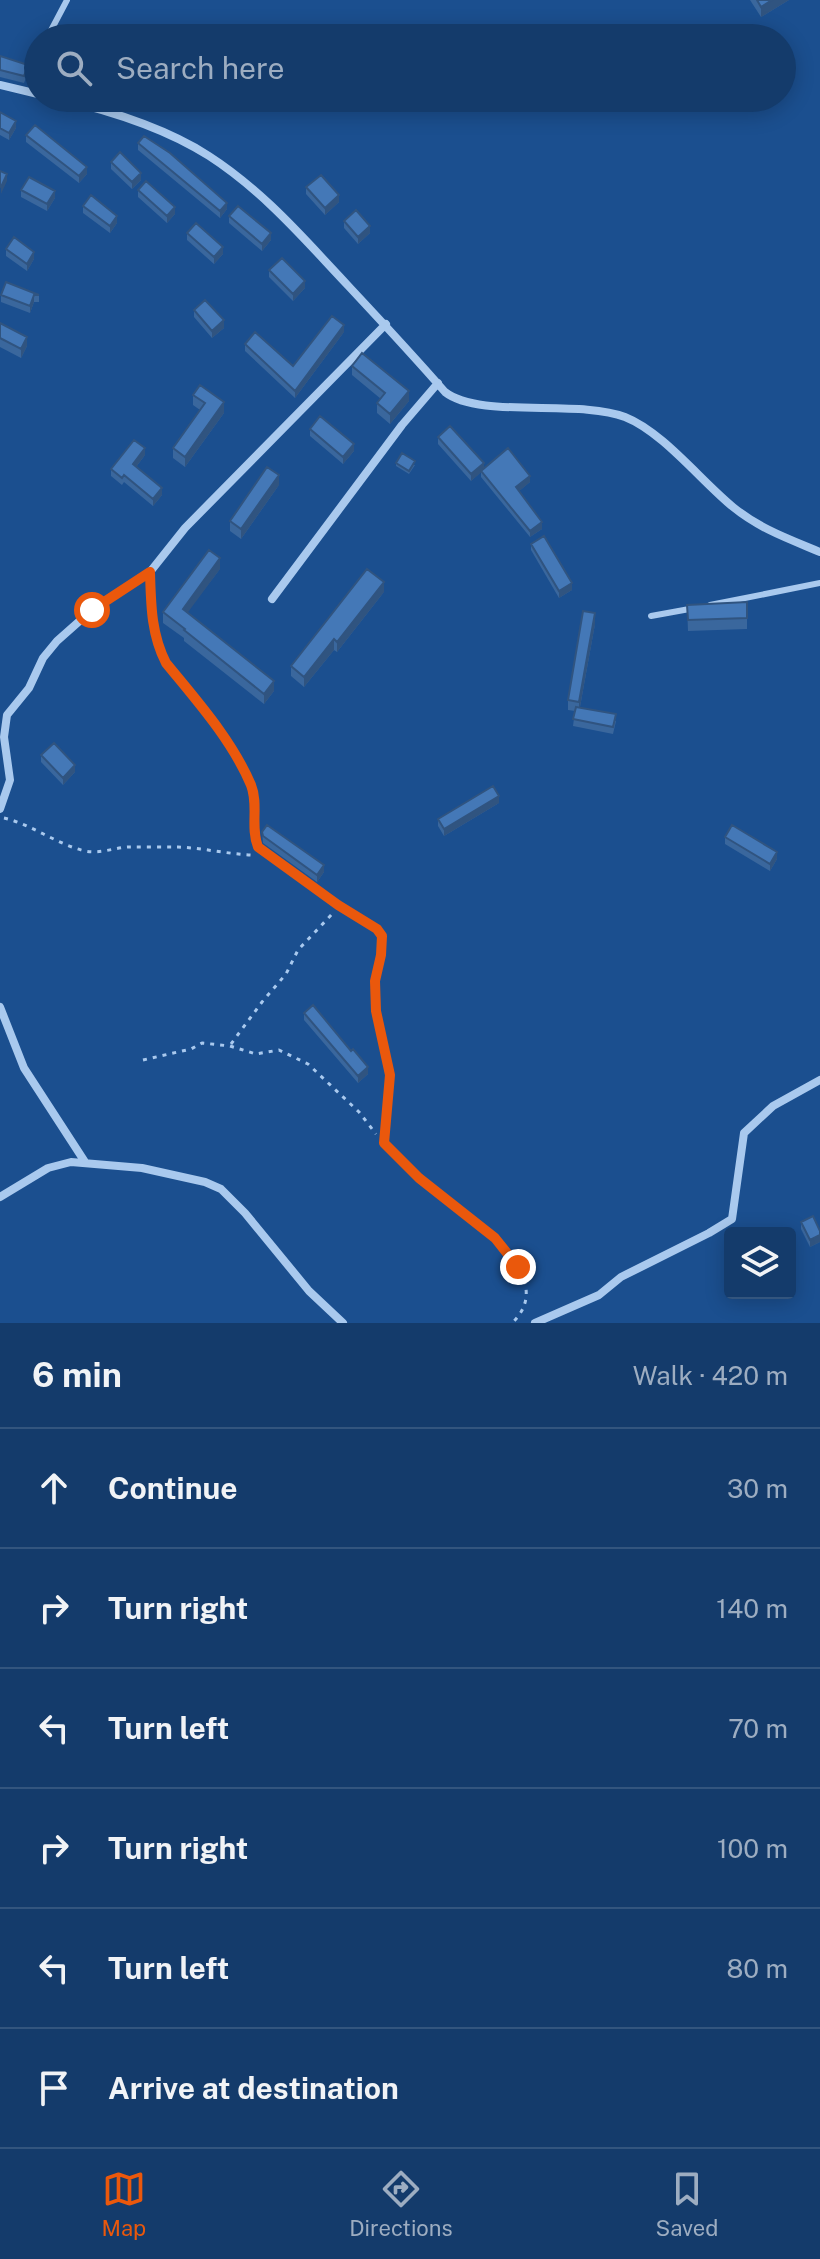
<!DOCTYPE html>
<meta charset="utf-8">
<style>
body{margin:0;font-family:"Public Sans",sans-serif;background:#1d4271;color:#f1f3f6}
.controls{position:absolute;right:24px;bottom:24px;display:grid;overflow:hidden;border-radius:8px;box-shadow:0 4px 20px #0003}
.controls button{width:72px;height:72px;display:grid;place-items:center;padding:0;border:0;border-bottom:2px solid #33557e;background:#143b6b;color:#f1f3f6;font:40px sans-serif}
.stop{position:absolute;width:24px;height:24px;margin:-18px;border:6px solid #ea580c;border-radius:50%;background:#fff}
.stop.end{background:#ea580c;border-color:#fff;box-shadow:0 2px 8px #0008}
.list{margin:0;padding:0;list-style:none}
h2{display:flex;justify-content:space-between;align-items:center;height:104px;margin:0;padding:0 32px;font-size:34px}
h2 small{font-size:26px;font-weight:400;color:#9dadc1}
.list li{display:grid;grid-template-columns:52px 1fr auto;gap:24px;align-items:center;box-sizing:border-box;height:120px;padding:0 32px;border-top:2px solid #33557e}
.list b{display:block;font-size:30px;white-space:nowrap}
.list em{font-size:26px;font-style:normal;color:#9dadc1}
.icon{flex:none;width:44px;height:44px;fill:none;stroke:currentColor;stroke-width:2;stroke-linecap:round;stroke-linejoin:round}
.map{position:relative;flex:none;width:820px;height:1323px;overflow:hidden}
.search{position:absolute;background:#143b6b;box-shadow:0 4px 20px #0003;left:24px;right:24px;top:24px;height:88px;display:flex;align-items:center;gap:20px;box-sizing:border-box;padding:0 28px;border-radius:44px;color:#9dadc1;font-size:30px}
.sheet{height:824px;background:#143b6b}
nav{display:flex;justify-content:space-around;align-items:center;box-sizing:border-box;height:112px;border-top:2px solid #33557e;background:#143b6b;font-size:22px;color:#9dadc1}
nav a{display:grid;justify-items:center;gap:4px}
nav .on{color:#ea580c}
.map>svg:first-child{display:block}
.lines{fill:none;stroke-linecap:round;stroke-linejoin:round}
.path{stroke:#a9c9ee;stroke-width:3;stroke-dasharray:4 6;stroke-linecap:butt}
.service{stroke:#a9c9ee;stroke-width:6}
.minor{stroke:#a9c9ee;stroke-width:8}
.wall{fill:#3a679d}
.shaded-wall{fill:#305480}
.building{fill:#4478b7;stroke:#305480;stroke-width:2}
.route{stroke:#ea580c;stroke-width:10}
</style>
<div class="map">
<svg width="820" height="1323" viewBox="0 0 820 1323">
<rect width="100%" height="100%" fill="#1b4f8f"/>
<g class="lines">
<path class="path" d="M4,818C33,825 56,844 85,851C99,854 114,848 128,847C144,847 162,847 178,847C203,848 227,854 252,855
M231,1044L262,1002L286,974L298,950L334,912
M143,1060L191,1049L202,1043L230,1046L256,1054L279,1050L308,1064L359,1112L376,1134
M390,1148C404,1163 418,1179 435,1191C467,1216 562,1276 512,1323"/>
<path class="service" d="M47,38L67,0
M33,92L38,71
M150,572C151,604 151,634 166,663C197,701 232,740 251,786C259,805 250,827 258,847L338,905L377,929L382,936L381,955L375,981L376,1011L390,1075L384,1143
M710,605L820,583
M651,616L695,608"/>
<path class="minor" d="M0,85L38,94
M56,98C108,110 164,127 209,156C254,185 290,223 326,262C366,305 406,347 445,392C479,419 579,399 625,417C663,432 701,481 733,507C760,529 789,539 820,552
M272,599L402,425L438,383
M0,809L10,780L4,737L7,715L29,688L43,658L57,641L92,610L150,572L185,528L386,324
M0,1007L24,1068L85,1162
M0,1197L48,1168L71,1162L142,1168L205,1182L221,1189L245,1213L309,1291L343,1323
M535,1323L599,1295L621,1277L709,1233L732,1219L744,1133L773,1106L820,1080"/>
</g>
<path class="wall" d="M750,0H789L761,17Z
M0,56L28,72L24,83L0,77Z
M0,112L16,128L9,140L0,135Z
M26,135L87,174L79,183L26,142Z
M138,143L227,209L220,218L138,150Z
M111,162L141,180L132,189L111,169Z
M306,187L339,202L325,215L306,194Z
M21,190L55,198L47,211L21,197Z
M138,190L175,214L167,223L138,197Z
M83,206L117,223L110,233L83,213Z
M229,216L271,240L262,251L229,223Z
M344,221L370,233L358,244L344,228Z
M187,233L223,254L214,264L187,240Z
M6,249L34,259L27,271L6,256Z
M269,270L305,288L293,301L269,277Z
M1,295H39V302H34L30,313L1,302Z
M194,310L224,328L212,338L194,317Z
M0,323L27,346L21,358L0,347Z
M344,332L295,398L245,351V344L293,366Z
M352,366L409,401L390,424L377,413V403L381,399L352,375Z
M193,395L224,413L185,467L173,458V448L200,410L193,405Z
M310,429L354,451L343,464L310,436Z
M438,437L484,468L530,482L519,491L542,529L530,537L481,477V472L471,481L438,444Z
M145,455L136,467L162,495L153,506L124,482L122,485L111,476V469Z
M396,463L415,465L409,474L396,466Z
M279,485L241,539L230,531V521Z
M531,544L572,590L559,598L531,550Z
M220,569L187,612L274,691L264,704L184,641V638L163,623V612Z
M384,592L337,652L334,650L304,687L291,676V666Z
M747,602V629L688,631L687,605Z
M595,624L580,707L616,721L613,734L573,726L575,711L568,710V700Z
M41,755L75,772L63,785L41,762Z
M499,803L444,836L438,826V819Z
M262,832L324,872L317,882L263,843Z
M725,837L777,859L770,871L725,844Z
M304,1013L368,1074L358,1083L304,1020Z
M801,1222L820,1231V1242L810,1247L801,1229Z"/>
<path class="shaded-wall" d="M772,0H789L761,17V7Z
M16,121V128L9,140V133Z
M87,167V174L79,183V176Z
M141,173V180L132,189V182Z
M7,174V181L1,194V187Z
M55,191V198L47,211V204Z
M339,195V202L325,215V208Z
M227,203V209L220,218V211Z
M175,207V214L167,223V216Z
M117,216V223L110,233V226Z
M370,226V233L358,244V237Z
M271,233V240L262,251V244Z
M223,247V254L214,264V257Z
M34,252V259L27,271V264Z
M305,281V288L293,301V294Z
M34,295V302L30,313V306Z
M224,320V328L212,338V331Z
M344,325V332L295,398V391Z
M27,337V346L21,358V349Z
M409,391V401L390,424V414Z
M224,402V413L185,467V457Z
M354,444V451L343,464V457Z
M145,448V455L133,471V464Z
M484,463V470L471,481V474Z
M279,475V485L241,539V529Z
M530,476V482L516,494V487Z
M162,488V495L153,506V499Z
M542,522V529L530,537V531Z
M220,558V569L183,619V609Z
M384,582V592L337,652V642Z
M572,583V590L559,598V591Z
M595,613V624L579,712V702Z
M334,639V650L304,687V677Z
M274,681V691L264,704V694Z
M75,765V772L63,785V778Z
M499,796V803L444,836V829Z
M777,852V859L770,871V864Z
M324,865V872L317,882V875Z
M368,1067V1074L358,1083V1076Z
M820,1235V1242L810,1247V1240Z"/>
<path class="building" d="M757,0H772L761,7Z
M0,56L28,65L24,76L0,70Z
M0,112L16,121L9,133L0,128Z
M35,125L87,167L79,176L26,135Z
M144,136L170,153L227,203L220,211L138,143Z
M120,152L141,173L132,182L111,162Z
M0,171L7,174L1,187L0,186Z
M321,175L339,195L325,208L306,187Z
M29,177L55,191L47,204L21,190Z
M146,181L175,207L167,216L138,190Z
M91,195L117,216L110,226L83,206Z
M238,206L271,233L262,244L229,216Z
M356,210L370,226L358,237L344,221Z
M196,223L223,247L214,257L187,233Z
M14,237L34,252L27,264L6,249Z
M282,258L305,281L293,294L269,270Z
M6,282L39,295H34L30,306L1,295Z
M205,300L224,320L212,331L194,310Z
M332,316L344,325L295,391L245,344L255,332L293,366Z
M0,323L27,337L21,349L0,338Z
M362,353L409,391L390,414L377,403L385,393L352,366Z
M200,385L224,402L185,457L173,448L205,403L193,395Z
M320,416L354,444L343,457L310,429Z
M450,426L484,463L471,474L438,437Z
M134,440L145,448L133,464L162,488L153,499L124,475L122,478L111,469Z
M508,448L530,476L516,487L542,522L530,531L481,471Z
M402,453L415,461L409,471L396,463Z
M267,467L279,475L241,529L230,521Z
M544,536L572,583L559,591L531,544Z
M209,550L220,558L183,609L274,681L264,694L184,630L185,629L163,612Z
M367,569L384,582L337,642L334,639L304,677L291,666Z
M747,602V618L688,620L687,605Z
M583,611L595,613L579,702L568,700Z
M576,707L616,714L613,727L573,719Z
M54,743L75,765L63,778L41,755Z
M493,786L499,796L444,829L438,819Z
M267,825L324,865L317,875L263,836L262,832Z
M732,825L777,852L770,864L725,837Z
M313,1005L351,1051L353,1049L368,1067L358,1076L304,1013Z
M813,1216L820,1231V1235L810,1240L801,1222Z"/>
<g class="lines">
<path class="route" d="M92,610L150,572C151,604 151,634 166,663C197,701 232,740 251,785C259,805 250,827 258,847L338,905L377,929L382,936L381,955L375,981L376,1011L390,1075L384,1143L419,1178L495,1238L518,1267"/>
</g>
</svg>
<div class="controls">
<button><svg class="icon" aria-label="layers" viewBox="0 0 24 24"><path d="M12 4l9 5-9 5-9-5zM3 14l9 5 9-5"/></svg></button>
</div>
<div class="stop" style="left:92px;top:610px"></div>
<div class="stop end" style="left:518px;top:1267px"></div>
<div class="search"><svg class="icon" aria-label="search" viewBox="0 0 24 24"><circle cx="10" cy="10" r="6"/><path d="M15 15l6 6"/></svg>Search here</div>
</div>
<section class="sheet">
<h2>6 min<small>Walk · 420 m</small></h2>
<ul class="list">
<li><svg class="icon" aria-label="ahead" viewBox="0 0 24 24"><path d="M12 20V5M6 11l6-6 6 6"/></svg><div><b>Continue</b></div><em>30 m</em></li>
<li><svg class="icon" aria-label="right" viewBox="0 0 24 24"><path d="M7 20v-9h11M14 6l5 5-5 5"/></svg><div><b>Turn right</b></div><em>140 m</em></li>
<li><svg class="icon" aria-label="left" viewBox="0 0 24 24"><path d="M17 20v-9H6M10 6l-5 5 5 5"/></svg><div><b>Turn left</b></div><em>70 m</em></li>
<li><svg class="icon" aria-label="right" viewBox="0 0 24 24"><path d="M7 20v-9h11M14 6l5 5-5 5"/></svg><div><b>Turn right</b></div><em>100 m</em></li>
<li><svg class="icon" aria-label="left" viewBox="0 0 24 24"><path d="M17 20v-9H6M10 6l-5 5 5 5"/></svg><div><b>Turn left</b></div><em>80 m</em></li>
<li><svg class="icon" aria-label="arrive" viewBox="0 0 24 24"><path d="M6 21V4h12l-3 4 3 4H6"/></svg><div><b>Arrive at destination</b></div></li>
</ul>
</section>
<nav>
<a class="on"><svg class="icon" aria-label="map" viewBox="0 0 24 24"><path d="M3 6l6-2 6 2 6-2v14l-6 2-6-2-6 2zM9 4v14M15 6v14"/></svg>Map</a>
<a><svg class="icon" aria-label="directions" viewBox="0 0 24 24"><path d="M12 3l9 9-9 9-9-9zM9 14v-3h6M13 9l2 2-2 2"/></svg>Directions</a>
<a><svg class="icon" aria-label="saved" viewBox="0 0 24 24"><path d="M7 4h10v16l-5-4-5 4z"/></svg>Saved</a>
</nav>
